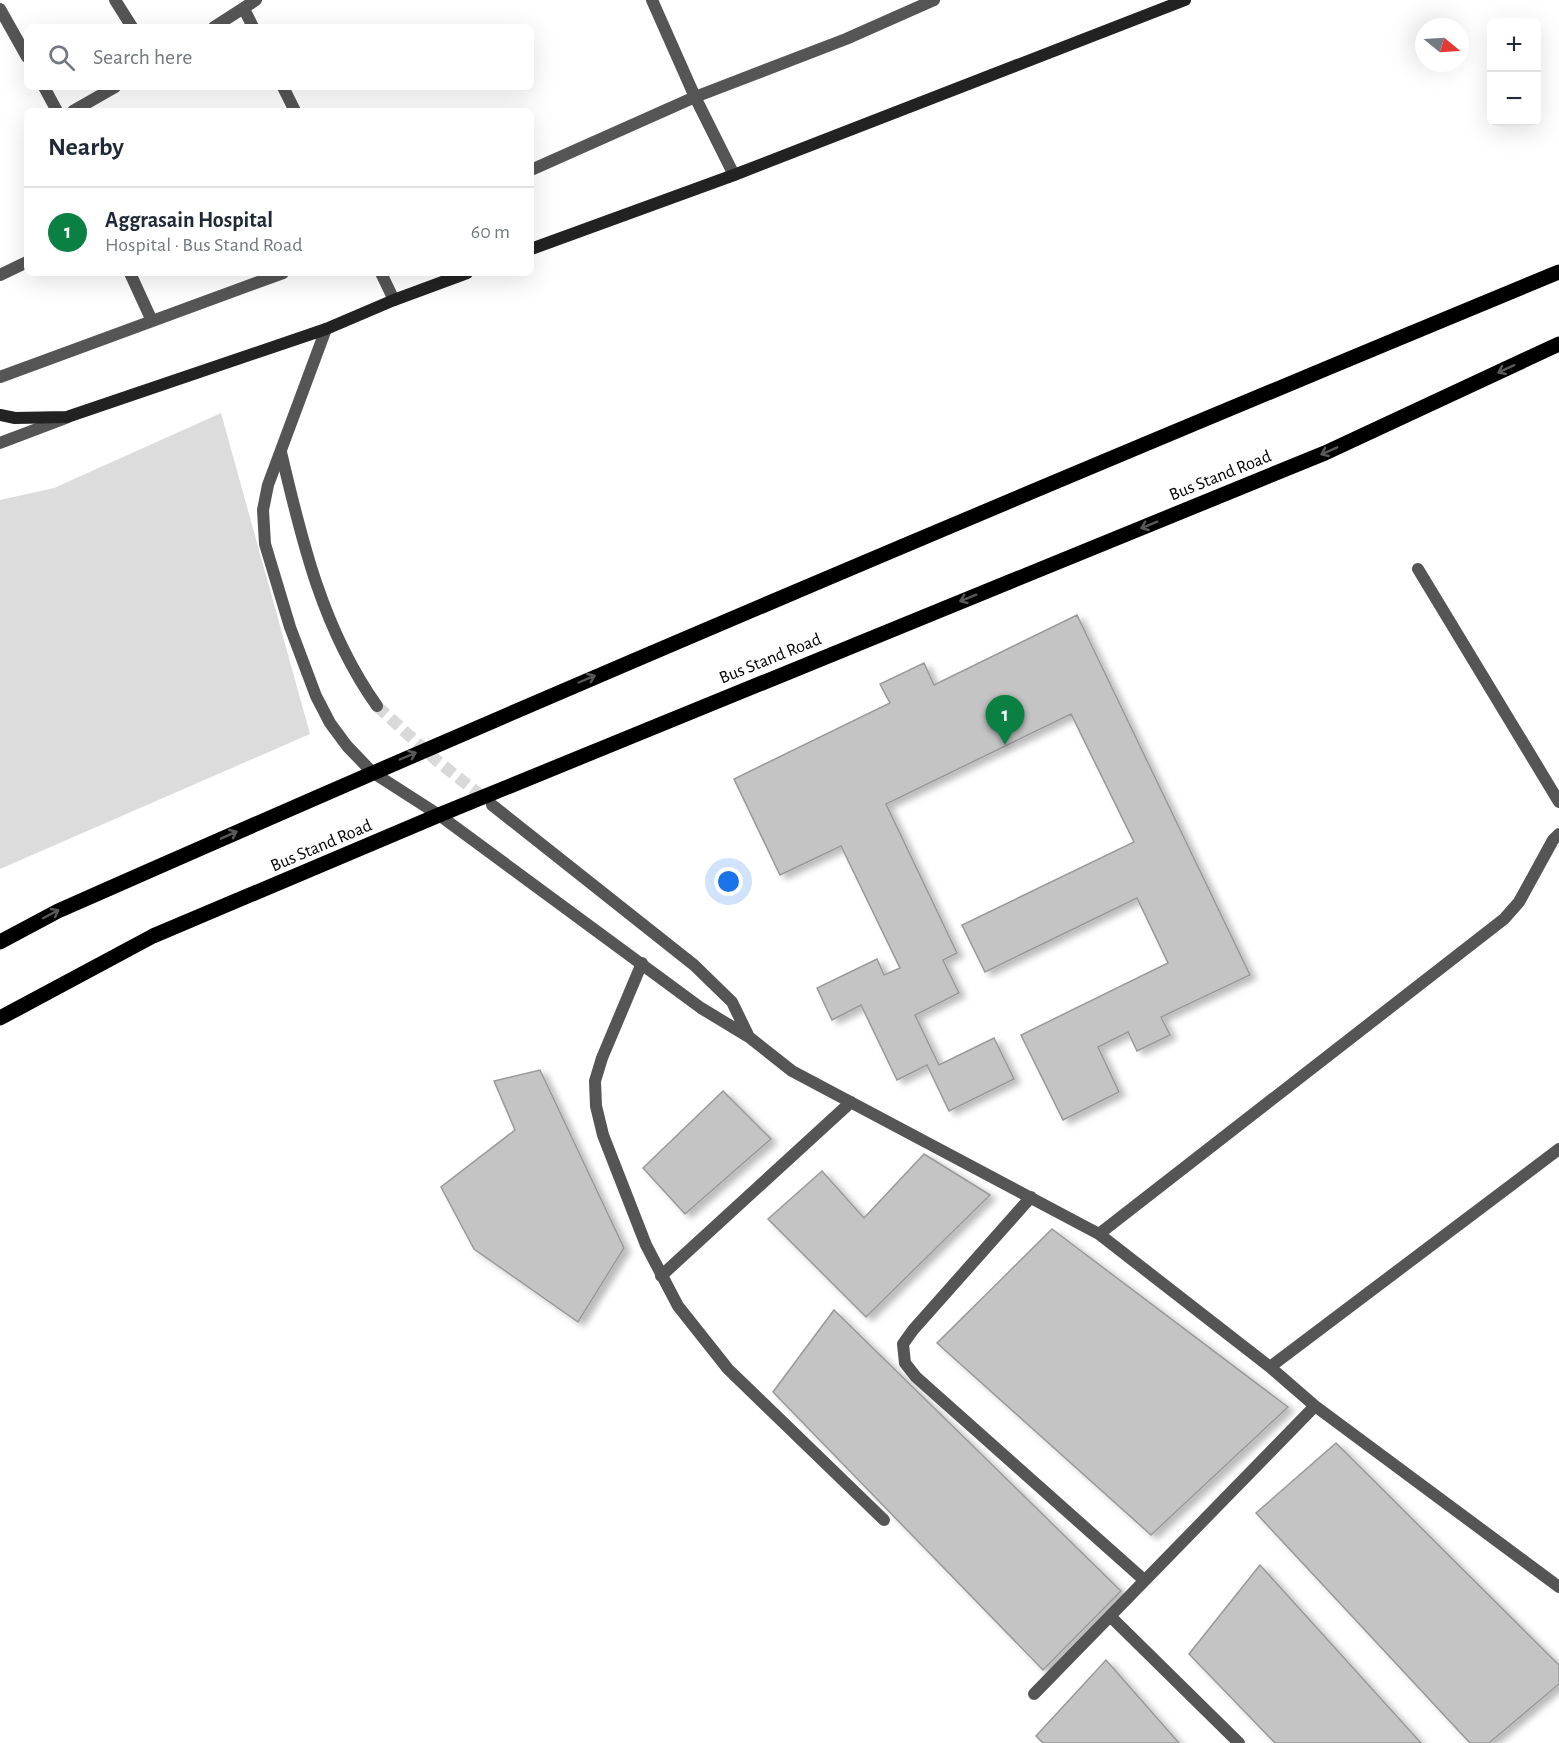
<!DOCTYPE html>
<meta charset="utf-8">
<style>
body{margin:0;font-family:"Alegreya Sans",sans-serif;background:#f2f2f3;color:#1f2937}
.controls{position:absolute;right:18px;top:18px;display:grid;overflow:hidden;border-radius:9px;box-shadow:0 6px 24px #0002}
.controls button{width:54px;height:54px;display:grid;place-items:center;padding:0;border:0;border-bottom:2px solid #e0e1e3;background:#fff;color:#1f2937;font:30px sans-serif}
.compass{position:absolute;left:1415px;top:18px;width:54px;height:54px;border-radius:50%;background:#fff;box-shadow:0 6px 24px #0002;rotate:108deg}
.you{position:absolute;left:729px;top:882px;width:21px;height:21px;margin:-15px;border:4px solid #fff;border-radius:50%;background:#1a73e8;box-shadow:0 0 0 9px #1a73e833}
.badge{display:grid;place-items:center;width:39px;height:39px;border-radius:50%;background:#0b8043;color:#fff;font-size:20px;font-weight:700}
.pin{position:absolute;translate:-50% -50px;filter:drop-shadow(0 2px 3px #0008)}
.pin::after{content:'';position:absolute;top:32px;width:21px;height:18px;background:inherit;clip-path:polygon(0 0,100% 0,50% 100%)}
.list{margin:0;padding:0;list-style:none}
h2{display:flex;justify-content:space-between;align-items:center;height:78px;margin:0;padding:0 24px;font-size:26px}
h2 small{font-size:20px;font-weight:400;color:#747a83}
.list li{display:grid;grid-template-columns:39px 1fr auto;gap:18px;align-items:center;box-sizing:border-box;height:90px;padding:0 24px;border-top:2px solid #e0e1e3}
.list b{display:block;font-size:22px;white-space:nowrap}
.list p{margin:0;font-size:20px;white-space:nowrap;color:#747a83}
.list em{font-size:20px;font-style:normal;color:#747a83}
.icon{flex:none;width:33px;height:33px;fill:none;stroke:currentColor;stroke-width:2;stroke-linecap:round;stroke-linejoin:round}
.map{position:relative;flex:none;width:1559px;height:1743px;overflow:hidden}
.search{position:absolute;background:#fff;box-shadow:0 6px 24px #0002;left:24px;top:24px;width:510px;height:66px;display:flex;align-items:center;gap:15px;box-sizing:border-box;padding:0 21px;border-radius:9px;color:#747a83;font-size:22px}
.panel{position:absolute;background:#fff;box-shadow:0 6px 24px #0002;left:24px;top:108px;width:510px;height:168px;border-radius:9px}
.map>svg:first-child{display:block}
.green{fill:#dcdcdc}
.building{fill:#c4c4c4;stroke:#999;stroke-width:1.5;filter:url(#shadow)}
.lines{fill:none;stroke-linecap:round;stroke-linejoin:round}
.street-tunnel{stroke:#d9d9d9;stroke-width:12;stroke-dasharray:12 6;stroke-linecap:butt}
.street{stroke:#555;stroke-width:12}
.secondary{stroke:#222;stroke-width:12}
.primary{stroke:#000;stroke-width:15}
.oneway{stroke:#595959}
.labels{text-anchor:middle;stroke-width:6;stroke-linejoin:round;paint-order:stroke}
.street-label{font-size:18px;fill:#000;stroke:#fff}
</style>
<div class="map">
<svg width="1559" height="1743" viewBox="0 0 1559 1743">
<defs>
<filter id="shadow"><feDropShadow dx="6" dy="4" stdDeviation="3" flood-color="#0004"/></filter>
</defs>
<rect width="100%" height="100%" fill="#fff"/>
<path class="green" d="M221,413L310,734L0,869V500L54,488Z"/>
<path class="building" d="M1077,615L1250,975L1161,1017L1170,1035L1137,1051L1128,1032L1098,1047L1119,1092L1063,1120L1021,1035L1168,963L1137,898L985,972L962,925L1134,842L1071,714L886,804L957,953L943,960L959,993L915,1015L939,1065L994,1038L1014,1079L949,1111L927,1065L897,1080L861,1005L832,1020L817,988L877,959L884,975L900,968L841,846L780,875L734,779L890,703L880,684L924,663L934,685Z
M540,1070L624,1248L578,1322L474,1249L441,1187L515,1130L494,1081Z
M723,1091L771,1139L685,1214L643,1168Z
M924,1154L990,1195L866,1317L768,1219L822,1171L864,1218Z
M1052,1229L1288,1407L1151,1535L937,1343Z
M834,1310L1121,1591L1043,1670L773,1392Z
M1336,1443L1559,1665V1684L1489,1743H1470L1256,1513Z
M1260,1565L1421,1743H1275L1189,1654Z
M1106,1660L1179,1743H1043L1036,1736Z"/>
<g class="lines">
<path class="street-tunnel" d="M377,706L436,760L488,801"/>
<path class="street" d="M115,0L132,27
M652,0L695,97L734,175
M0,9L27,57
M244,9L253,27
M214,27L256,0
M44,87L57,111
M283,87L295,111
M73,111L115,87
M531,170L695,97L846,39L934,0
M130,273L152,321
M381,273L394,300
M0,275L27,262
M326,329L268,485L263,510L265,544L290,627L316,696L330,723L347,746L372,772L439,815L701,1008L749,1037L792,1071L1099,1234L1270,1367L1315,1406L1559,1587
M0,377L283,273
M0,443L66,418
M281,452C302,542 323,630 377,706
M1418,569L1559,802
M492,805L694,965L732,1002L749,1037
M642,963L602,1058L595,1081L596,1106L603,1135L646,1245L678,1306L728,1369L884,1520
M1031,1197L913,1330L903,1344L905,1363L916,1377L1143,1579
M1099,1234L1504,919L1519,902L1553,840L1559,834
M661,1276L851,1102
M1270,1367L1559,1149
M1110,1616L1239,1743
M1034,1694L1315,1406"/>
<path class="secondary" d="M531,249L734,175L1185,0
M0,415L15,418L67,417L326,329L394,300L467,273"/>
<path class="primary" d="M0,942L58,911C555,691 1056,480 1559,272
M0,1018L153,936L439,815L1325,453L1559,344"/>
</g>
<defs><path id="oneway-shaft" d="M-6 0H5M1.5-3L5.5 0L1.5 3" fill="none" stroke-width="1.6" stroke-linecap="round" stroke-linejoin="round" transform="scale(1.5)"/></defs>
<g class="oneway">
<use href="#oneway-shaft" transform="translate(1506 369) rotate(155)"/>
<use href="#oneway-shaft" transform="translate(1329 451) rotate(156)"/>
<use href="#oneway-shaft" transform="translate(1149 525) rotate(158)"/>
<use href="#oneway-shaft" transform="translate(968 598) rotate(158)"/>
<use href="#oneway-shaft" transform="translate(587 679) rotate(-23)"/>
<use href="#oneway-shaft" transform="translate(408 756) rotate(-23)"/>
<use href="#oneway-shaft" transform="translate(229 835) rotate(-24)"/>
<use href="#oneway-shaft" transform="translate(51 914) rotate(-28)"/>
</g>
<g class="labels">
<g class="street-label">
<text transform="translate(1220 475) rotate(-22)" y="6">Bus Stand Road</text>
<text transform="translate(770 658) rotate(-22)" y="6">Bus Stand Road</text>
<text transform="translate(321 845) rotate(-23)" y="6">Bus Stand Road</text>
</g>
</g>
</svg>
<div class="controls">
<button>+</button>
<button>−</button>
</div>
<svg class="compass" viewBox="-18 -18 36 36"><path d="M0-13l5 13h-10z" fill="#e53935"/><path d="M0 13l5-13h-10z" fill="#747a83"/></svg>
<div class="you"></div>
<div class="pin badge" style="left:1005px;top:745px">1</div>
<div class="search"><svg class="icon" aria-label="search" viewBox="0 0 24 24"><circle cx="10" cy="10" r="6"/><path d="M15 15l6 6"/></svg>Search here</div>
<section class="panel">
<h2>Nearby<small></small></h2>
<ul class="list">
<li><span class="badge">1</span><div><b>Aggrasain Hospital</b><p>Hospital · Bus Stand Road</p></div><em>60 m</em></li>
</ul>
</section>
</div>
